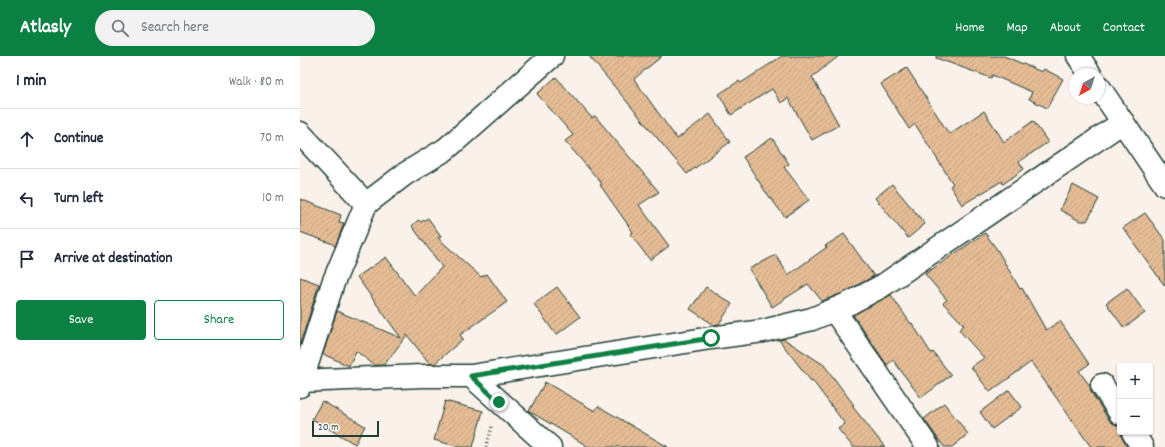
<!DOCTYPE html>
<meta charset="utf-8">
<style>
body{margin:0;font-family:Dekko,sans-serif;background:#f2f2f3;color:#1f2937}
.controls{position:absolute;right:12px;bottom:12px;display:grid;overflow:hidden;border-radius:4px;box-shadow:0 1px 3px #0004}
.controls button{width:36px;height:36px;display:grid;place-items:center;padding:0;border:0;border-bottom:1px solid #e0e1e3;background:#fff;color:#1f2937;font:20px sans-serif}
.compass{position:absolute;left:769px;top:12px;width:36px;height:36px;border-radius:50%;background:#fff;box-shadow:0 1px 3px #0004;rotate:219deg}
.scale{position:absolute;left:12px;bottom:10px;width:67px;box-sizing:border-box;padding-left:4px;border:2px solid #1f3d34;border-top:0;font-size:11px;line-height:14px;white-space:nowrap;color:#1f3d34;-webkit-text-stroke:3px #fff;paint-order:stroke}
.stop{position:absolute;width:12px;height:12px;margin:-9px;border:3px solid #0b8043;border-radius:50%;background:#fff}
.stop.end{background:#0b8043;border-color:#fff;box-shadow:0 1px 4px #0008}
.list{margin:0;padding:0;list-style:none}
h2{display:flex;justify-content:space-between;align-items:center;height:52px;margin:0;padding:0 16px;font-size:17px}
h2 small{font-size:13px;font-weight:400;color:#747a83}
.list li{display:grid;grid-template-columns:26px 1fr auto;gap:12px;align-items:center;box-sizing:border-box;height:60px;padding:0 16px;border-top:1px solid #e0e1e3}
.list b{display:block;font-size:15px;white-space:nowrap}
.list em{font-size:13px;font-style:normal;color:#747a83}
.actions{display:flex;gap:8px;padding:12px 16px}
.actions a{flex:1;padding:9px 0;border:1px solid #0b8043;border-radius:4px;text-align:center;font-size:14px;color:#0b8043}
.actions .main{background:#0b8043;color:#fff}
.icon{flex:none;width:22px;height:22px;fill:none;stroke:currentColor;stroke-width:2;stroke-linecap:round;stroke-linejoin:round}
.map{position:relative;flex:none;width:865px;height:391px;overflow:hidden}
header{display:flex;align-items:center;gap:24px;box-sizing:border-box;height:56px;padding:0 20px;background:#0b8043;color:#fff}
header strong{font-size:19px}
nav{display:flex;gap:22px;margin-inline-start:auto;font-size:14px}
.search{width:280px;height:36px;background:#f2f2f3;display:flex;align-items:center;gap:10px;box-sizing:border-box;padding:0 14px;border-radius:22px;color:#747a83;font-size:15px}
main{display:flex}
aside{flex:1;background:#fff}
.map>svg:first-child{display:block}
.building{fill:url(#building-hatch);stroke:#1f3d34}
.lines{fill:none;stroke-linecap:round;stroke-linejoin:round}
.minor-casing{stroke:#1f3d34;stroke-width:25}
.path{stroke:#1f3d34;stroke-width:2.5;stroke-dasharray:1 3;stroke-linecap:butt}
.minor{stroke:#fff;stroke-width:22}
.route{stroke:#0b8043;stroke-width:5}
</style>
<header>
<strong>Atlasly</strong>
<div class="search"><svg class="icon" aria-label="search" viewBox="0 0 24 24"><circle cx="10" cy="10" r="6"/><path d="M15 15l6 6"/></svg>Search here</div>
<nav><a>Home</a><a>Map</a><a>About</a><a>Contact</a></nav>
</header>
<main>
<aside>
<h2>1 min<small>Walk · 80 m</small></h2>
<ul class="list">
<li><svg class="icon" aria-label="ahead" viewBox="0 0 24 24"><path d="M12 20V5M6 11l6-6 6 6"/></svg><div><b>Continue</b></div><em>70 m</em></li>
<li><svg class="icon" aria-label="left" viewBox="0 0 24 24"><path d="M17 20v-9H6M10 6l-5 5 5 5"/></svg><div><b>Turn left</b></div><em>10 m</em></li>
<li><svg class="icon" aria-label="arrive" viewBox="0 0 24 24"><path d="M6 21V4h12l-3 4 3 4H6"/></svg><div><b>Arrive at destination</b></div></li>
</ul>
<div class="actions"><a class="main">Save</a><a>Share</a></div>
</aside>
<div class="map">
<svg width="865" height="391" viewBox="0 0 865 391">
<defs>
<pattern id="building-hatch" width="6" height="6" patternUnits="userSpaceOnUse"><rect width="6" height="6" fill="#e5bc95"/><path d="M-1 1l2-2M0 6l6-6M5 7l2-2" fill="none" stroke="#c4a281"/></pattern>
</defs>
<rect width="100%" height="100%" fill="#faf2ea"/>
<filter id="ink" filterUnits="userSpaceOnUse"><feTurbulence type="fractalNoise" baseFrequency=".025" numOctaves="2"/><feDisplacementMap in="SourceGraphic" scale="8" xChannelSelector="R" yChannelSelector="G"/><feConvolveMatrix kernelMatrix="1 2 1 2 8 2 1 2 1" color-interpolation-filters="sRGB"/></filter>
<g filter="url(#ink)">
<path class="building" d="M289,0H362L334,23L377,83L410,58L430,86L387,118Z
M482,0H539L512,21L539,69L512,84L488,42L481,47L472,33L431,59L419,38L439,25L441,27Z
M636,0H704L742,16L744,13L763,23L747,52L729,43L732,36L692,19L691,22L636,2Z
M607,12L649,78L684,55L704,86L733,65L748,86L719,106L724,113L703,128L702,125L662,149L650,130L653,128L615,68L609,73L581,28Z
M256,21L292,62L295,60L359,136L339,149L369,190L350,204L330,178L333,176L300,129L302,128L265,85L273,79L237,38Z
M472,82L489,108L484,111L509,144L485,161L465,135L443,101Z
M592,128L625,168L608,182L575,142Z
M773,129L799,143L787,165H780L760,154Z
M0,143L41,159L39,166L44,167L35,191L33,188L0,176Z
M845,157L865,184V230L823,172Z
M128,162L141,180L138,182L181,221L187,218L207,246L160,279L163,283L134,308H130L107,279L84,309H74L56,295L49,310L23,298L37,255L101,282L57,221L86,201L115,240L142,211L112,170L118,164L121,166Z
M685,177L698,195L720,233L722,232L746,274L760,265L789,308L779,315L790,330L791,336L809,364L814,368L817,369L820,373L822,382L827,391H791L731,306L690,336L671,311L684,302L659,274L664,269L643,247L647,244L625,218Z
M544,178L574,220L545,236L522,245L508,228L472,251L449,213L476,199L488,219L527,191L525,190Z
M0,221L19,228L0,289Z
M257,231L280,261L256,279L234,248Z
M406,231L432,248L419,268L414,269L390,253Z
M827,232L845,257L824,272L806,247Z
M591,239L611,268L612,267L631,297L633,296L651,319L621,342L593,304L587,309L553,259Z
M484,283L524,309L554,349L552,350L585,391H553L538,373L545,368L512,324L511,325L479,284Z
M245,326L295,355L298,350L368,391H289L229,355Z
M709,334L722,351L692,373L680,356Z
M22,345L65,370L55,388L12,363Z
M145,345L183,355L173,391H159L134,384Z
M644,347L668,378L652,391H644L624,363Z"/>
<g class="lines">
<g class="minor-casing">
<path id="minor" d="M778,0L790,18
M799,31L865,129
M0,77L66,148
M534,254L628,391
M171,320L250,391
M0,325L122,320H171L411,282L463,275L512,263L550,247L582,230L823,66
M802,329L820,357
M0,330L33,227L66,148L105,118L146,93L252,0
M833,376L842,391"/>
</g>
<path class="path" d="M186,391L192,369"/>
<use href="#minor" class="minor"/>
</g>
</g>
<g class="lines" filter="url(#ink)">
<path class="route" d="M199,346L171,320L411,282"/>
</g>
</svg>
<div class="controls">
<button>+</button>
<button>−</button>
</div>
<svg class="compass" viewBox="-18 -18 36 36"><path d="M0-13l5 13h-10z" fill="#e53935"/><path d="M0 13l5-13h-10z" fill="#747a83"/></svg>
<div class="scale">20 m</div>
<div class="stop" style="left:411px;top:282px"></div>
<div class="stop end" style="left:199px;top:346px"></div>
</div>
</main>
